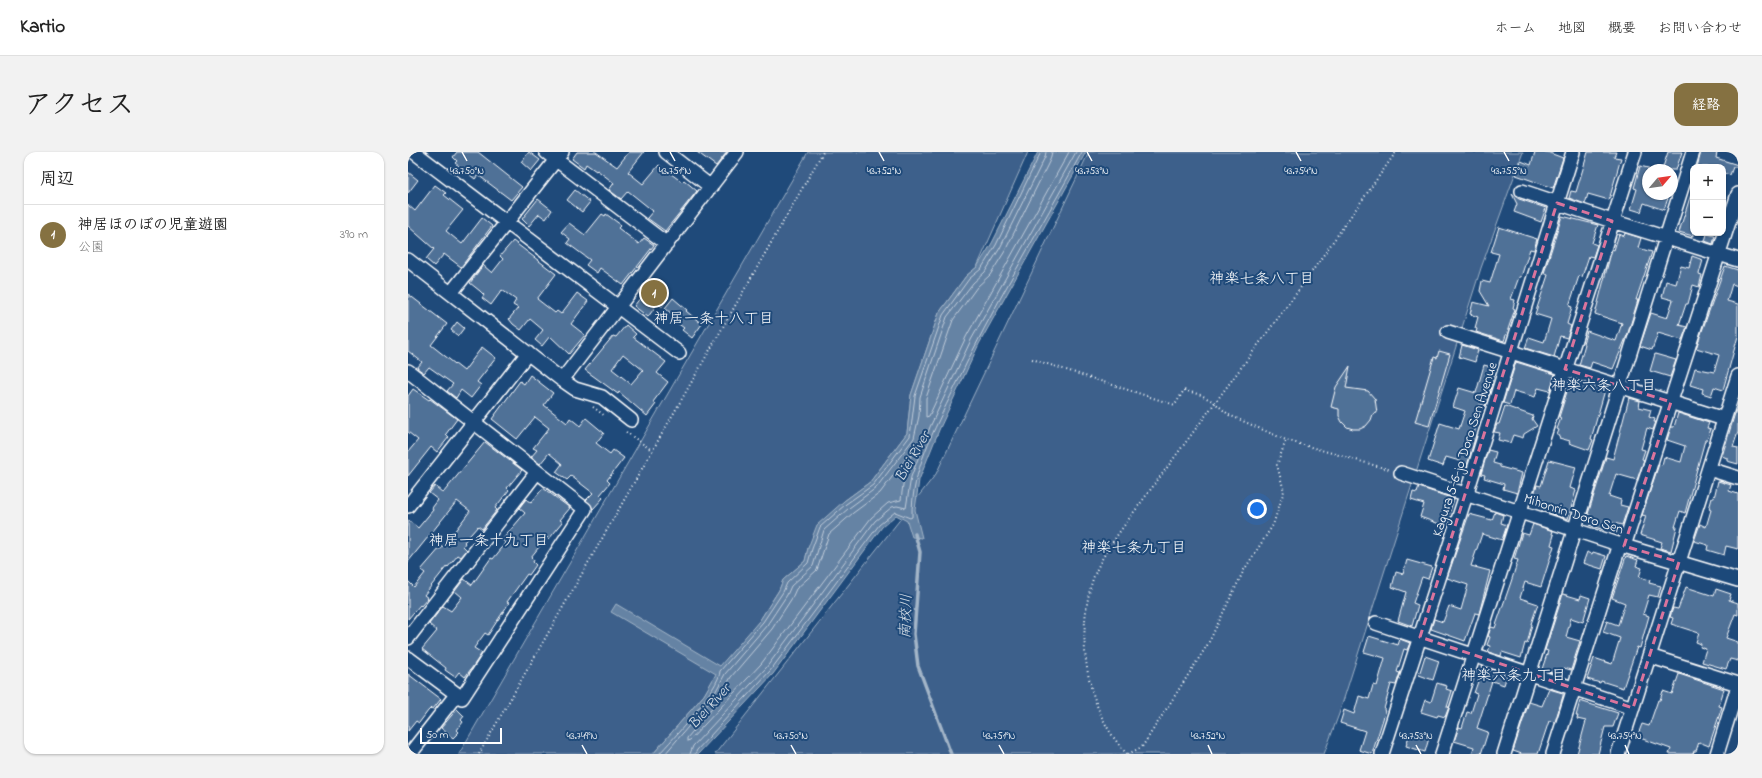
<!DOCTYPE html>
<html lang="ja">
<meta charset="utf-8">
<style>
body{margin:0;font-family:"Indie Flower","Klee One",sans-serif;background:#f2f2f2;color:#222}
.controls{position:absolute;right:12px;top:12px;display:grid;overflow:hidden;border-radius:8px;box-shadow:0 1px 3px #0004}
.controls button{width:36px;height:36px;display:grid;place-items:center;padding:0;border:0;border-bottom:1px solid #e0e0e0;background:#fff;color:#222;font:20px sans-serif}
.compass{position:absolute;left:1234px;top:12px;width:36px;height:36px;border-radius:50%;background:#fff;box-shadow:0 1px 3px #0004;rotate:61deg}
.scale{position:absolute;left:12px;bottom:10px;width:82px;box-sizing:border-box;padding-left:4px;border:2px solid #fff;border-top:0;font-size:11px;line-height:14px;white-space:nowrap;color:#fff;-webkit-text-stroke:3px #1f4a7a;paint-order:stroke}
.you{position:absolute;left:849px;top:357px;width:14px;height:14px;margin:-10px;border:3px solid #fff;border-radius:50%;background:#1a73e8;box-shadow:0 0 0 6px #1a73e833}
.badge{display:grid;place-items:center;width:26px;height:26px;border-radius:50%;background:#857141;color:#fff;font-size:13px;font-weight:700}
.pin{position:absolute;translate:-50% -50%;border:2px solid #fff;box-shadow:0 1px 4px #0006}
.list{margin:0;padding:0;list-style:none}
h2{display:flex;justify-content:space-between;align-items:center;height:52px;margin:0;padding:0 16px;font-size:17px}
h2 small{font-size:13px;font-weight:400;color:#767676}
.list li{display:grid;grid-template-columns:26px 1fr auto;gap:12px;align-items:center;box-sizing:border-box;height:60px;padding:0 16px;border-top:1px solid #e0e0e0}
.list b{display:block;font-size:15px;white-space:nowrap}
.list p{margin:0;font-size:13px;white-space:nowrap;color:#767676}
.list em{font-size:13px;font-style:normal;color:#767676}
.map{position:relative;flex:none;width:1330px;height:602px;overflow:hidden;border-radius:12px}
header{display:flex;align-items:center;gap:24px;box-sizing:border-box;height:56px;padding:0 20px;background:#fff;border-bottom:1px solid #e0e0e0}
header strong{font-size:19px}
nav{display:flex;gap:22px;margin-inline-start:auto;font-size:14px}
.intro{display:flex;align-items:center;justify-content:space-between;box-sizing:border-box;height:96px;padding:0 24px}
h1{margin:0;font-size:28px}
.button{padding:10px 18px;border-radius:12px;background:#857141;color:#fff;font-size:14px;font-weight:700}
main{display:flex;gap:24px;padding:0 24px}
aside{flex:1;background:#fff;border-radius:12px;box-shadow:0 1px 3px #0004}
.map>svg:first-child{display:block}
.green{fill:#3c618b;stroke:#9eb0c5}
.water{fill:#6583a4;stroke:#a3b5c8}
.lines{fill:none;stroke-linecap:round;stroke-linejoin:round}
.shore{stroke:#c1cddb;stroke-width:1}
.stream{stroke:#a3b5c8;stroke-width:3.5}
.building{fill:#507197;stroke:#fff;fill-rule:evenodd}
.minor-casing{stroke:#fff;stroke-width:16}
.path{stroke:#fff;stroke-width:2;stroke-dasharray:1 3;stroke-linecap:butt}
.minor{stroke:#1f4a7a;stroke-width:13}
.marked{fill:none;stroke:#da749d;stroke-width:3;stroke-dasharray:8 5;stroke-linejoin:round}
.ticks{fill:none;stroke:#fff;stroke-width:1.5}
.labels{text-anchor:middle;stroke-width:4;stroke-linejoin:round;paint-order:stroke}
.street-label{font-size:14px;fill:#fff;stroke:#1f4a7a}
.neighbourhood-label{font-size:15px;fill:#fff;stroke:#1f4a7a}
.water-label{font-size:15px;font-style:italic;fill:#d8e0e8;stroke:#1f4a7a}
.ticks-label{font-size:10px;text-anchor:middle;fill:#fff;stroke:#1f4a7a;stroke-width:4;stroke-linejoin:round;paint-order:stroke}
</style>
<header>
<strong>Kartio</strong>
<nav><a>ホーム</a><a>地図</a><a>概要</a><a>お問い合わせ</a></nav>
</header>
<div class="intro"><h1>アクセス</h1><a class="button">経路</a></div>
<main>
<aside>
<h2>周辺<small></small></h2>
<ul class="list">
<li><span class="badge">1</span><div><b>神居ほのぼの児童遊園</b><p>公園</p></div><em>390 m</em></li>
</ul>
</aside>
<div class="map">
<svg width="1330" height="602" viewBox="0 0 1330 602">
<rect width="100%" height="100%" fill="#1f4a7a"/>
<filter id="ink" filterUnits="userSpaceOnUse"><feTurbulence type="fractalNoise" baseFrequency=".025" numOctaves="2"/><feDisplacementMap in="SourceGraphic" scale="8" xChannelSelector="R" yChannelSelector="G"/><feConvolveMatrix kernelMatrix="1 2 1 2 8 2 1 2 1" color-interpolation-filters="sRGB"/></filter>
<g filter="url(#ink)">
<path class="green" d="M400,0H620L569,115L558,124L531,161L503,243L499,281L462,330L436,349L400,396L397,409L375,428L371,438L352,468L309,522L296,543L245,602H51Z
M681,0H1115L1073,116L931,562L916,602H307L528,322Z
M238,126L261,145L254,155L230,136Z"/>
<path class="water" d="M630,0H678L571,192L531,278L511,328L507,358L514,386L504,385L499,369L488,363L474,375L365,522L290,602H245L296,543L308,522L203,460L208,452L312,514L352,468L371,438L375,428L397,409L400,396L409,373L436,349L462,330L499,281L503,243L531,161L558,124L569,115L584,91Z"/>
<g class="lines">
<path class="shore" d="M644,0L642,8L597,99L582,123L569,135L545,168L518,246V265L521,264L558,185L661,0
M503,304L496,325L493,348L480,351L463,366L353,512L282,588L279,589V586L308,552L323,525L364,477L384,446L388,437L409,418L421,382L445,361L472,341L500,304Z
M251,602C264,588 312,536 312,519L355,470L375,440L379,431L400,411L404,397L412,375L438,352L465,333L502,284L507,244L535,163L561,127L573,117L588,93L633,0
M257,602L303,548L317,522L359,473L379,443L383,434L405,414L416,378L441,356L468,336L506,286L511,264L512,245L539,165L565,131L577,120L592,96L637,5L638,0
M282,602L285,594L358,516L467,369L484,355L489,354L498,356L503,325L522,275L563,188L668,0
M287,602L289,598L362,519L471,373L487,360L502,366L504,365C503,320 526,278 546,237C584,156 631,79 674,0"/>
<path class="stream" d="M507,382L512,400L506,482L510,514L543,602"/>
</g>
<path class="building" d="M49,0H70L114,35L103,48L70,23L67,27L47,11L49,9L45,5Z
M121,0L132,8L123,19L113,10Z
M169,0H188L209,15L221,0H236L220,20L235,32L251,13L274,30L276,28L289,39L257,79L239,66L245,59L220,39L213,47L201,38L206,31L189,18L188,19L178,12L176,16L164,7Z
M289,0H319L308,14Z
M1127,0H1139L1155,6L1145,36L1108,23L1113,9L1123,13Z
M1180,0H1208L1206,5L1213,6L1201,48L1180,42L1177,52L1161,46L1163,39L1168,40Z
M1260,0H1274L1268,18H1254Z
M1293,0H1309L1308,6L1330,13V15H1325L1322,23L1315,21V15H1289Z
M1232,14L1240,16V42H1248L1260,46L1256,58L1236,51L1233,60L1223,57L1229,37L1226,36Z
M0,20L10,28L0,41Z
M27,33L38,41L36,43L55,58L38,79L54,92L74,66L84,74L53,115L36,102L26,114L18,107L26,97L0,74V53L7,59Z
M167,38L182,50L174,60L159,48Z
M1104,42L1111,47L1138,56L1133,70L1106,60L1109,52Z
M1283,42H1285V84L1271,80Z
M130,47L144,58L138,67L131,62L121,74L114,67Z
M194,62L197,64L198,62L213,73L210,76L231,92L236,86L246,93L215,133L192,116L189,121L178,113L182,108L159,91L162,87L153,80L161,71L177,83Z
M1154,64L1190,73L1184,91L1189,93L1185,105L1181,104L1174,125L1171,124L1161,154L1164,155L1159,172L1163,174L1159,186L1152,184L1146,205L1117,196L1121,185L1136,190L1143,167L1127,162L1140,123L1136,121Z
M1091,75L1129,87L1126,98L1122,97L1113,125H1111L1103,147L1107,148L1105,156L1107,157L1096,189L1068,180L1069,177L1067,176L1070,165L1062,162L1065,150L1081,154L1072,139L1074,129L1082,131L1091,102L1083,100Z
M1217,81L1233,86L1230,96L1244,100L1228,148H1230L1220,181L1205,217L1184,210L1182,216L1171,213L1177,192L1175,191L1179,179L1208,189L1214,171L1187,162L1204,97L1206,98L1211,82L1216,84Z
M1299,82L1307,84L1305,92L1297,89Z
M105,89L148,122L129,147L147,161L149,159L153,162L169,141L180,149L163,172L177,183L161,202L142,184L134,194L127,188L135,178L122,167L113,178L105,172L101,167L110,156L105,153L108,148L94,138L83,153L74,146L76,143L72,139L62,131L75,113L84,121L95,107L92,104Z
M1284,104L1295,108L1291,122L1294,123L1291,135L1285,133L1280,152H1278L1271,173L1279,175L1274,188L1250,181L1244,198L1232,194L1243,161L1259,166L1265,148L1254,145L1258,129L1268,132L1273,114L1281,116Z
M1317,114L1330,118V134L1324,132L1319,149L1330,152V184L1315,238L1306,235L1303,244L1294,241L1295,237L1282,233L1287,216L1306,220L1311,203L1288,196Z
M0,142L39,172L23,193L56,219L74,195L88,206L69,230L73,233L63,246L53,238L48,246L39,239L45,232L21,215L16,221L9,216L14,210L0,199Z
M233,145L247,155L240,165L226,154Z
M265,146L279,158L278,159L294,172L284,186L274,178L276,176L264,167L266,164L257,156Z
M49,170L56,176L50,184L43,178Z
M218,173L228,182L225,185L258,210L249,221L260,230L245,250L248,252L239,264L211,240L210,242L177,218L205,184L208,185ZM215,202L235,218L223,232L204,217Z
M1054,193L1070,198L1067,210L1051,205Z
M1031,199L1042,202L1021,274L1007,270L1026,205L1029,206Z
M1247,202L1268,208L1262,225L1242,219Z
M1108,210L1147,222L1142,239L1130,236L1127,245L1106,239L1102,253L1095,251Z
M1076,213L1087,216L1080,247L1077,254L1072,252L1065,274L1068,275L1066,282L1068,283L1058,317L1053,316L1055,310L1038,305L1035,314L1020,309L1032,271L1051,277L1057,259L1045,255L1051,236L1068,241Z
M942,214L938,236L960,239L967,247L969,261L965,262L963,268L958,274L952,277H945L939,275L934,270L931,264V257L923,255L928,235Z
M122,223L145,241L136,253L159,271L162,266L172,274L178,266L196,281L188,291L202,302L205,298L216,306L199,328L202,331L192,343L195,346L185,357L178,348L185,341L163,324L159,328L148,320L154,312L141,301L132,312L123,305L129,298L125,296L141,276L127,265L109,287L84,267L112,229L116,232Z
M1163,227L1197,238L1183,287L1185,288L1181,298L1161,291L1162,289L1151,286L1152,284L1149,283L1151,278L1149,277L1153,266L1151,265Z
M5,237L21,248L22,247L49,267L38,282L41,285L29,300L23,295L0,324V300L10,288L0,280V244Z
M1221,246L1232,249L1231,255L1243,258L1241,265L1247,267L1246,270H1248L1245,278L1239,276L1233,297L1237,298L1234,307L1236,308L1229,328L1208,322L1201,344L1213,348L1212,353L1220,355L1214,373L1198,369L1196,378L1181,373L1184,365L1180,362L1198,305L1205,307Z
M1097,254L1125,264L1124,267L1129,274L1116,282L1115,286L1105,283L1102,291L1090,288L1092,281L1086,280L1089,272H1091Z
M1328,258H1330V280L1325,295L1330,296V312L1319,309V306L1314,304Z
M1270,261L1301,271L1299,276L1303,277L1299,288H1297L1277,361L1272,359L1267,375H1269L1263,399L1252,396L1254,390L1232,383L1238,364L1234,363L1251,312L1254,313L1256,305L1273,310L1277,294L1259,288L1263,275H1266Z
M77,290L114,318L99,336L101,338L87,356L89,358L74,377L70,374L56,390L57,391L55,394L59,398L53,405L50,403L40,415L39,414L16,443L20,446L13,454L12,453L0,467V429L6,435L17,421L13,418L32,396L33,397L62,359L49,349L0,410V368L10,376L25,358L24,356L30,348L21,341L27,334L35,341Z
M1080,298L1088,300L1085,311L1092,313V315L1114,321L1109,341L1095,337L1096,332L1076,326L1077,323L1073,322Z
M1141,308L1168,315L1162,336L1168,338L1160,367L1134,359L1137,349L1125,345L1129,333L1133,334Z
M1310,329L1323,333L1321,339L1330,342V397L1318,394L1316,403L1299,398L1300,393L1286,389L1292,372L1298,375L1303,358L1301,357L1304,346H1306Z
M1011,335L1046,347L1037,374L1012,365L1016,352L1003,348L1005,340L1009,341Z
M135,336L162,356L152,368L155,370L141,387L139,385L123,405L126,408L125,410L128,413L121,423L119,422L99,450L101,451L80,483L77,481L66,496L74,501L66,513L57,525L51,520L47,525L37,518L38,516L14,497L29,479L21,472L35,454L43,459L54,445L47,439L56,427L64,433L83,406L85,407L98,391L94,388L117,361L111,356L118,347L123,351Z
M1087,360L1095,363L1093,371L1099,373L1094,388L1074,382L1063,414L1082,419L1071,462L1067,461L1057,489L1023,477L1026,467L1035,470L1041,454L1053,458L1060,433L1039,426L1061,362L1084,368Z
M1125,372L1145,379L1144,382L1146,383L1143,393L1146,394L1133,435L1117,430L1112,446L1130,452L1123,472H1124L1119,492L1117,491L1113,506L1094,500L1093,504L1080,500L1082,494L1079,493L1082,485L1080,484L1083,475L1087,476L1103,430L1110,408L1106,407L1114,381L1121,383Z
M1179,400L1184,402L1185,400L1198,404L1194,417L1175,411Z
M1218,404L1230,408L1228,414L1234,416L1231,425L1242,428L1241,431L1253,434L1250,445L1241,443L1235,462L1241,464L1232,496L1229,495L1215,536L1193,529L1192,531L1179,527L1186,506L1204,512L1212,486L1195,480L1199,469L1210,473L1217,451L1204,446Z
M999,408L1024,415L1020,427L1014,425L1005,451L1010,453L1004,474L990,469L998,440L984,435L988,420L995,422Z
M1278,435L1306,444L1308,437L1323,442L1321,448L1330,451V463L1327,462L1318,486L1330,490V509L1322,507L1318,517L1294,510L1298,497L1292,495L1293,492L1288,490L1291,481L1263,472L1265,466L1262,465L1265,456L1270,457Z
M1155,442L1172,447L1173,443L1182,446L1175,470L1163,466L1158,485L1172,489L1163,518L1156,516L1154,524L1134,517L1140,499L1137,498Z
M961,484L990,493L992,487L1002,491L999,498L996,497L989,520L992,521L988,533L983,532L976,557L977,561L964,602L951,598L957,579L932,571L936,558L946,562L951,544L961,547L965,533L969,534L977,506L956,500Z
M1017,504L1031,509L1025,528L1011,523Z
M1075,515L1099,523L1096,533L1084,529L1069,576L1080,580L1073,602H1064L1066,595L1046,589L1051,575L1054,576L1059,560L1063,561L1069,542L1066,541Z
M0,522L33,547L25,557L23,556L20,559L11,571L8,569L0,579Z
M1271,522L1316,537L1311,554L1314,555L1301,594L1291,590L1288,599H1286L1285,602H1261L1263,597L1229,585L1234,572L1241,574L1250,548H1252L1255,539L1264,542Z
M1029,531L1039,534L1038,537L1044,539L1039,555H1041L1037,565L1030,563L1029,565L1013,560L1017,548L1023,550Z
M1141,537L1155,541V544L1147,570L1141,569L1130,602H1114L1105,599L1121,550L1134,554Z
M1172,549L1210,561L1205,575H1197L1190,602H1169L1178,569L1169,567L1170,564H1168Z
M49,557L56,564L53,568L55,570L49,578L51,580L45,586L33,576Z
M1002,580L1021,586L1017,600L998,594Z"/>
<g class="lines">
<g class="minor-casing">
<path id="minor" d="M6,0L271,201
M138,0L259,92
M258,0L303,35
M1114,39L1204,69L1330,108
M0,108L154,228L167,237L194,245L223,268
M43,141L154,0
M1040,180L1316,267
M0,219L177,357L54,546L0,506
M154,228L329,0
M1301,317L1330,326
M993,321L1216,394L1330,428
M0,354L120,201
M1216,394L1330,42
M968,471L1225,556
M0,486L129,320
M1241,504L1330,532
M2,602L48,543
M974,602L1058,343L1165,0
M1034,602L1227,0
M1096,602L1285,0
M1145,602L1212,392
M1210,602L1330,224
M1309,602L1330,534"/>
</g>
<path class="path" d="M624,207L767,253L776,238L793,243L806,250L821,263L878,288L983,318
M185,255L197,264
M218,280L245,299
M71,602L415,0
M719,602C677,558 667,483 685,427C693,404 709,384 723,364L893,135L988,0
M720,602L734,595L800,492L836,418L865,373L876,339L869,313L878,288"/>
<use href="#minor" class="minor"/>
</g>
</g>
<path class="marked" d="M1149,51L1204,69L1157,217L1263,250L1216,394L1271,410L1225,556L1012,485Z"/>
<path class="ticks" d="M54,0L59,9M262,0L267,9M471,0L476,9M679,0L684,9M888,0L893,9M1096,0L1101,9M174,593L179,602M383,593L388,602M591,593L596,602M800,593L804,602M1008,593L1013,602M1217,593L1221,602"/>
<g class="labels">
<g class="street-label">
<text transform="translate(1056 297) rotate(-72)" y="5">Kagura 5-6-jo Doro Sen Avenue</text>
<text transform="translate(1166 361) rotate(18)" y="5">Mihonrin Doro Sen</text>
</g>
<g class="neighbourhood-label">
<text x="854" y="131">神楽七条八丁目</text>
<text x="306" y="171">神居一条十八丁目</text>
<text x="1196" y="238">神楽六条八丁目</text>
<text x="81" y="393">神居一条十九丁目</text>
<text x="726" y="400">神楽七条九丁目</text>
<text x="1106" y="528">神楽六条九丁目</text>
</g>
<g class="water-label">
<text transform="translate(504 304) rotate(-60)" y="5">Biei River</text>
<text transform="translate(497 464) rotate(-88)" y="5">南校川</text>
<text transform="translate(301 554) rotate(-48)" y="5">Biei River</text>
</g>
</g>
<g class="ticks-label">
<text x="59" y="22">43.750°N</text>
<text x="267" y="22">43.751°N</text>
<text x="476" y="22">43.752°N</text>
<text x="684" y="22">43.753°N</text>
<text x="893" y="22">43.754°N</text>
<text x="1101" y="22">43.755°N</text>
<text x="174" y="587">43.749°N</text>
<text x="383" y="587">43.750°N</text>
<text x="591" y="587">43.751°N</text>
<text x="800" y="587">43.752°N</text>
<text x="1008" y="587">43.753°N</text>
<text x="1217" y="587">43.754°N</text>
</g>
</svg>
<div class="controls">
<button>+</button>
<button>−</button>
</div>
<svg class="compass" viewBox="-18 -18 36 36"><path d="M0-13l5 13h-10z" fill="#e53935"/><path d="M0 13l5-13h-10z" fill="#767676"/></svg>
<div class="scale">50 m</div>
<div class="you"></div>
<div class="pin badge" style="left:246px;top:141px">1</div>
</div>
</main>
